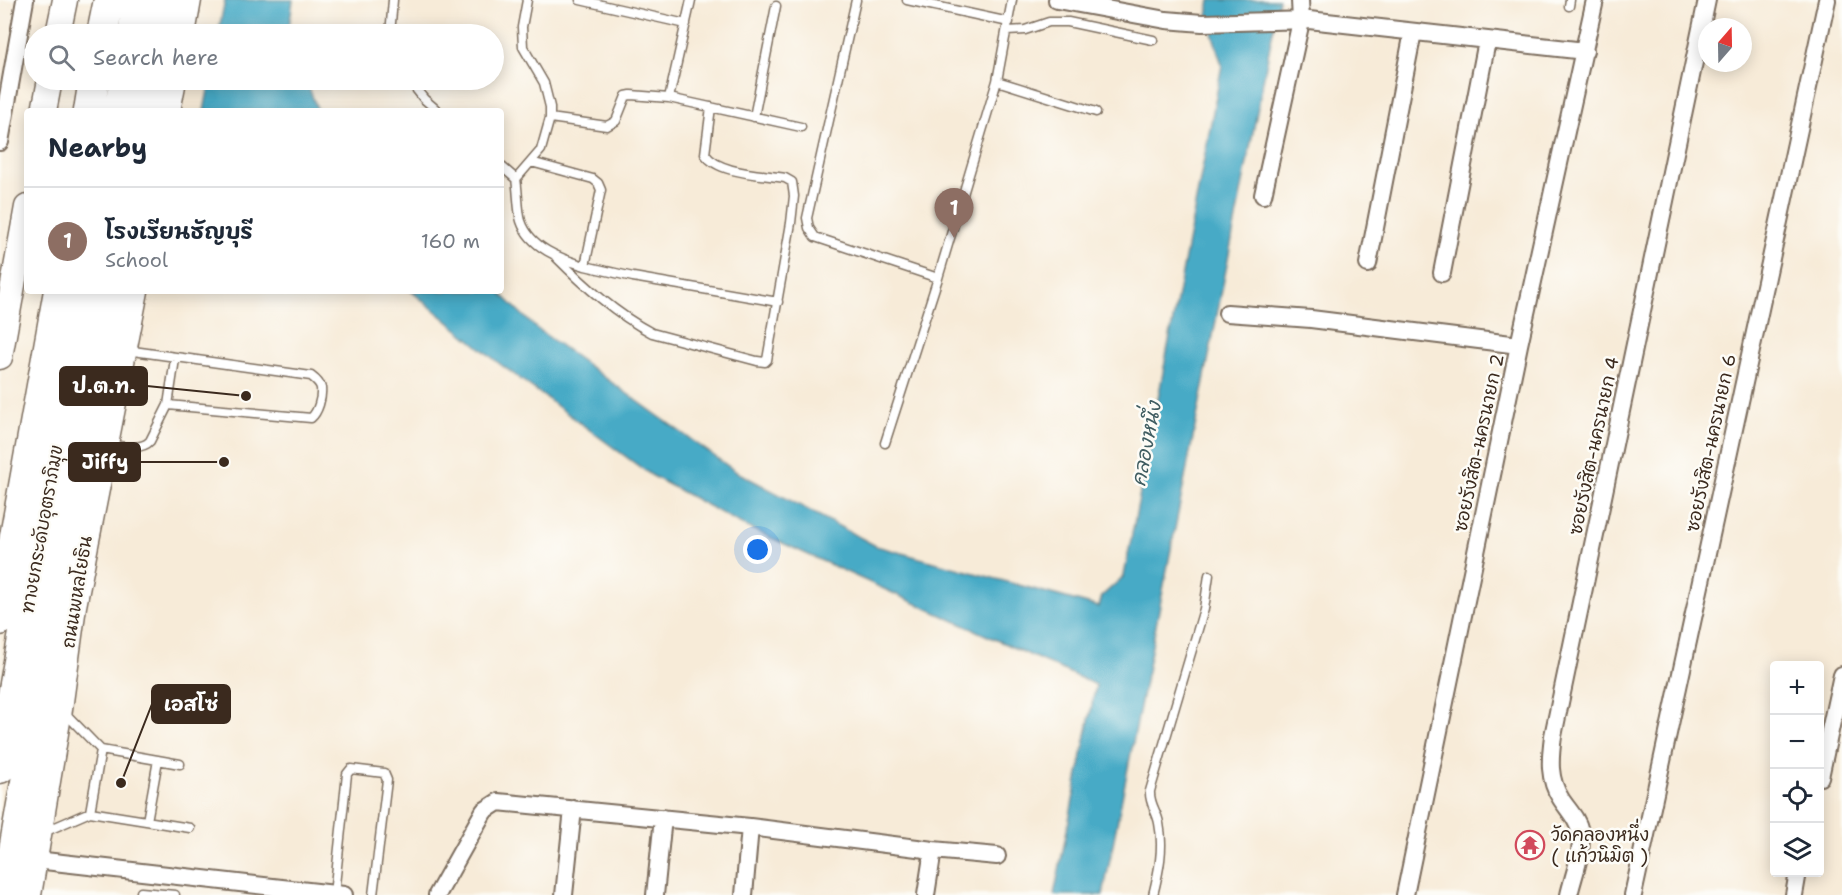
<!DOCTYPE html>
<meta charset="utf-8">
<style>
body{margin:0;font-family:"Shantell Sans","Playpen Sans Thai",sans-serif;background:#f6f6f7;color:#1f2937}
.controls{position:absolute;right:18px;bottom:18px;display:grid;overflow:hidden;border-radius:6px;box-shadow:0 3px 15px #0003}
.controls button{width:54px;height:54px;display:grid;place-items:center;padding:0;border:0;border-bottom:2px solid #e0e1e3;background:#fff;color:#1f2937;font:30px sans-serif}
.compass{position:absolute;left:1698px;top:18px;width:54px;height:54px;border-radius:50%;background:#fff;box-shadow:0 3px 15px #0003;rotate:20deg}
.you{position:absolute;left:758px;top:550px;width:21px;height:21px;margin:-15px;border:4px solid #fff;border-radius:50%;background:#1a73e8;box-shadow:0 0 0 9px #1a73e833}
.badge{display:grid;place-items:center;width:39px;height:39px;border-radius:50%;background:#1a73e8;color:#fff;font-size:20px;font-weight:700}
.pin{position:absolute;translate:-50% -50px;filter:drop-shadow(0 2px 3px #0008)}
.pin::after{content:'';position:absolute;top:32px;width:21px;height:18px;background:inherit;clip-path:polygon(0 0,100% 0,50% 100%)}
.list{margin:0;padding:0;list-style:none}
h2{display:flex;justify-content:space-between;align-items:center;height:78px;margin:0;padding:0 24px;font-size:26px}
h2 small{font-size:20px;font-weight:400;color:#747a83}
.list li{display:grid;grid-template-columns:39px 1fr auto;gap:18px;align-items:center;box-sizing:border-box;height:108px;padding:0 24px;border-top:2px solid #e0e1e3}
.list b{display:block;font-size:22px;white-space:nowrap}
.list p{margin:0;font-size:20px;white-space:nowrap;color:#747a83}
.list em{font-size:20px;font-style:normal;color:#747a83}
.icon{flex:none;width:33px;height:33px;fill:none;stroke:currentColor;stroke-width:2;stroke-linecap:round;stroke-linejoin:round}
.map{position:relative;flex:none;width:1842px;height:895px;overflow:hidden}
.search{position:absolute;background:#fff;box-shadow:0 3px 15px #0003;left:24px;top:24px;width:480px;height:66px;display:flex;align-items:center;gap:15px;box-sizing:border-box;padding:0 21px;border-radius:33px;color:#747a83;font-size:22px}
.panel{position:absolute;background:#fff;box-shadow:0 3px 15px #0003;left:24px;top:108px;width:480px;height:186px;border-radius:6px}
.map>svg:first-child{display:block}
.water{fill:#47aac6;stroke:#416a72;stroke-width:1.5}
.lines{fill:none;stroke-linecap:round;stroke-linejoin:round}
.lane-casing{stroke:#7d6e5f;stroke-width:11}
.street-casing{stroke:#7d6e5f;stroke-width:20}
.secondary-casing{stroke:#7d6e5f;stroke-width:27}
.highway-casing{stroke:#7d6e5f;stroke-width:33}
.lane{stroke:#fff;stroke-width:8}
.street{stroke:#fff;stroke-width:16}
.secondary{stroke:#fff;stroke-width:24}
.highway{stroke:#fff;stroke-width:30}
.labels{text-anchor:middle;stroke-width:5;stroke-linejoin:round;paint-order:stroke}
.street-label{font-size:18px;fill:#3b2a1e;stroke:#fdfcf7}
.poi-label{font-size:18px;fill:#3b2a1e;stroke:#fdfcf7;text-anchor:start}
.water-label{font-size:20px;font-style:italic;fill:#405d61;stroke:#fdfcf7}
.leader{fill:none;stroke:#3b2a1e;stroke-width:2}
.callout-dot{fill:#3b2a1e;stroke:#fdfcf7;stroke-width:2}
.callout{fill:#3b2a1e;stroke:#3b2a1e;stroke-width:2}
.callout-label{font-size:20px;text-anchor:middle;font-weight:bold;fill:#fff}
</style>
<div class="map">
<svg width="1842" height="895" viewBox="0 0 1842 895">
<rect width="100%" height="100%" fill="#fdfcf7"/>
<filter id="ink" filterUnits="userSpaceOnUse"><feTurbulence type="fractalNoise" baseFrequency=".0167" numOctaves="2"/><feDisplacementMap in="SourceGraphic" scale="12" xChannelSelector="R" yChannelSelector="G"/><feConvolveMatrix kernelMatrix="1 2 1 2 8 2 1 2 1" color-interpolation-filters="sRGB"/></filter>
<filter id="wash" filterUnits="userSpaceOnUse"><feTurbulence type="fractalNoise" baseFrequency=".008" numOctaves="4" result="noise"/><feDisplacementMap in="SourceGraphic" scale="24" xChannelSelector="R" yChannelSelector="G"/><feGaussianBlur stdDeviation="1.35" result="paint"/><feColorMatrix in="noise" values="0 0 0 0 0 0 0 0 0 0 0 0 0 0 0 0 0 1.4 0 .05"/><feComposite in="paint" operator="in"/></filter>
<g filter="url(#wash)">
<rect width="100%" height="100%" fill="#f7ebd8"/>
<path class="water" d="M225,0H293L288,34H218Z
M1210,0H1279L1103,895H1054L1096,685L747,527L651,475L500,364L411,291H498L536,328L735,471L876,546L1099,607L1102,596L1124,576L1222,65L1207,16Z
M210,80H306L318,111H204Z"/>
</g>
<g filter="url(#ink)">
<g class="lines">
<g class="lane-casing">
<path id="lane" d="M527,0L522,27L523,47L544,83L550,107V118L541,150L516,179C518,190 518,212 521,221C530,248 561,259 585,266L601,190L598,183L593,179L531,162
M580,0L686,24
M856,0L807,218L809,228L815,237L938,278L997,81
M907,0L1009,22
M1012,0L997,81L1096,112
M1569,6L1570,0
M1007,31L1025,30L1049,22H1068L1153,40
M390,34L393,0
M409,80L424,99L438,111
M669,98L801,127
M754,117L776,6
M550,118L607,126L616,121L626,96L631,95L669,98L691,0
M501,166L516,179
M556,257C585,286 616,314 652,333L757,361L765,362L767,360L791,223L794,196L792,182L785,178C762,174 718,174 705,154L711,107
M585,266L633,277L778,302
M126,350L311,376C315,379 320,383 321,388C322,398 318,412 311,418L168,405
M885,443L938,278
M108,445C120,446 141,451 150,441L168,405L175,359
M101,750L180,764
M90,812L190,828
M147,821L158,760
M44,832L90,812L101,750L63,711
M141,892L175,895
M334,894L347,774L351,769L384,773L387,780L373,895
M1153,895C1159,871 1164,848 1159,823C1157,811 1149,804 1150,791L1204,609L1209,575"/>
</g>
<g class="street-casing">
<path id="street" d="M1057,0L1166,20L1202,23L1309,20L1585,51
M0,142L25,0
M1263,195L1301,21L1300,0
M1368,264L1413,32
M1442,273L1487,41
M1227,313L1311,319L1519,345
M1820,777L1842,675
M36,860L344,895
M437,895L484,811L498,802L750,827L933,850
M564,895L573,809
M655,895L663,818
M744,895L750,827
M926,895L933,850L997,856
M1405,895L1519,345L1595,0
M1569,895C1573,876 1584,851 1580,831C1577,818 1568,810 1561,799C1548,779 1550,759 1553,736L1707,0
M1633,895L1827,0
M1794,895L1798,872"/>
</g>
<g class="secondary-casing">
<path id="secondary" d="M58,34L65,0
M183,34L189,0
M44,111L50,80
M168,111L174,80
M0,357L27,207
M29,895L60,709L74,606L136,291"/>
</g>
<g class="highway-casing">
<path id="highway" d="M102,34L109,0
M133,34L139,0
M162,34L168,0
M89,111L94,80
M119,111L125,80
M147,111L153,80
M0,620L59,291
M0,768L85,291
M6,895L113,291"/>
</g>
<use href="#lane" class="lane"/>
<use href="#street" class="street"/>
<use href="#secondary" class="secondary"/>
<use href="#highway" class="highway"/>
</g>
</g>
<defs>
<g id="temple-ring" transform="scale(1.5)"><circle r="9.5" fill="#fdfcf7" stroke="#d1495b" stroke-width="1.5"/><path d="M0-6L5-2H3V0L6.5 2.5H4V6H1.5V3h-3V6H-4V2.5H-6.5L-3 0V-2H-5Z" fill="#d1495b"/></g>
</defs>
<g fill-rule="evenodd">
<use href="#temple-ring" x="1530" y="845"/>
</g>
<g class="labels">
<g class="street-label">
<text transform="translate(1479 443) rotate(-78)" y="6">ซอยรังสิต-นครนายก 2</text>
<text transform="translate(1711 443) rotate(-78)" y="6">ซอยรังสิต-นครนายก 6</text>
<text transform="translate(1594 446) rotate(-78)" y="6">ซอยรังสิต-นครนายก 4</text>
<text transform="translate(42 529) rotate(-80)" y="6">ทางยกระดับอุตราภิมุข</text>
<text transform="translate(77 592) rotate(-81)" y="6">ถนนพหลโยธิน</text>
</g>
<g class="poi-label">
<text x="1551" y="841">วัดคลองหนึ่ง<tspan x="1551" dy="21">( แก้วนิมิต )</tspan></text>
</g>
<g class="water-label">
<text transform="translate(1146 444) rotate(-79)" y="7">คลองหนึ่ง</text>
</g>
</g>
<path class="leader" d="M246 396L147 386M224 462L140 462M121 783L152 704"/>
<g class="callout-dot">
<circle cx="246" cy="396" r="6"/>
<circle cx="224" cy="462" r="6"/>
<circle cx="121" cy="783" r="6"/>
</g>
<g class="callout">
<rect x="60" y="367" width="87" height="38" rx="6"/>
<rect x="69" y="443" width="71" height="38" rx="6"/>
<rect x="152" y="685" width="78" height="38" rx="6"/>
</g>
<g class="callout-label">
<text x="104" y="393">ป.ต.ท.</text>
<text x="105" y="469">Jiffy</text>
<text x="191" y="711">เอสโซ่</text>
</g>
</svg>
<div class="controls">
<button>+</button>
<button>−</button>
<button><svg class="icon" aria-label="locate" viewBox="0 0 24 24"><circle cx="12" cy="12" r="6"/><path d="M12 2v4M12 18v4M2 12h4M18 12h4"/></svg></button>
<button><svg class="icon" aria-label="layers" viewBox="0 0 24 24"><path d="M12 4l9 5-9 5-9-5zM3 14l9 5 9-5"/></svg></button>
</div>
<svg class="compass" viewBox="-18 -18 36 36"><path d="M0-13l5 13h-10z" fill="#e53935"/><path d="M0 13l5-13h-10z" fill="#747a83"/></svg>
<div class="you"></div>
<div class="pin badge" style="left:954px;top:238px;background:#8d6e63">1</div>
<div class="search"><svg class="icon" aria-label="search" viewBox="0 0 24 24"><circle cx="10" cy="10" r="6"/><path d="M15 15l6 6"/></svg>Search here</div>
<section class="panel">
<h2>Nearby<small></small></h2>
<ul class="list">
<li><span class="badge" style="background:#8d6e63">1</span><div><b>โรงเรียนธัญบุรี</b><p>School</p></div><em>160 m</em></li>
</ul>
</section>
</div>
